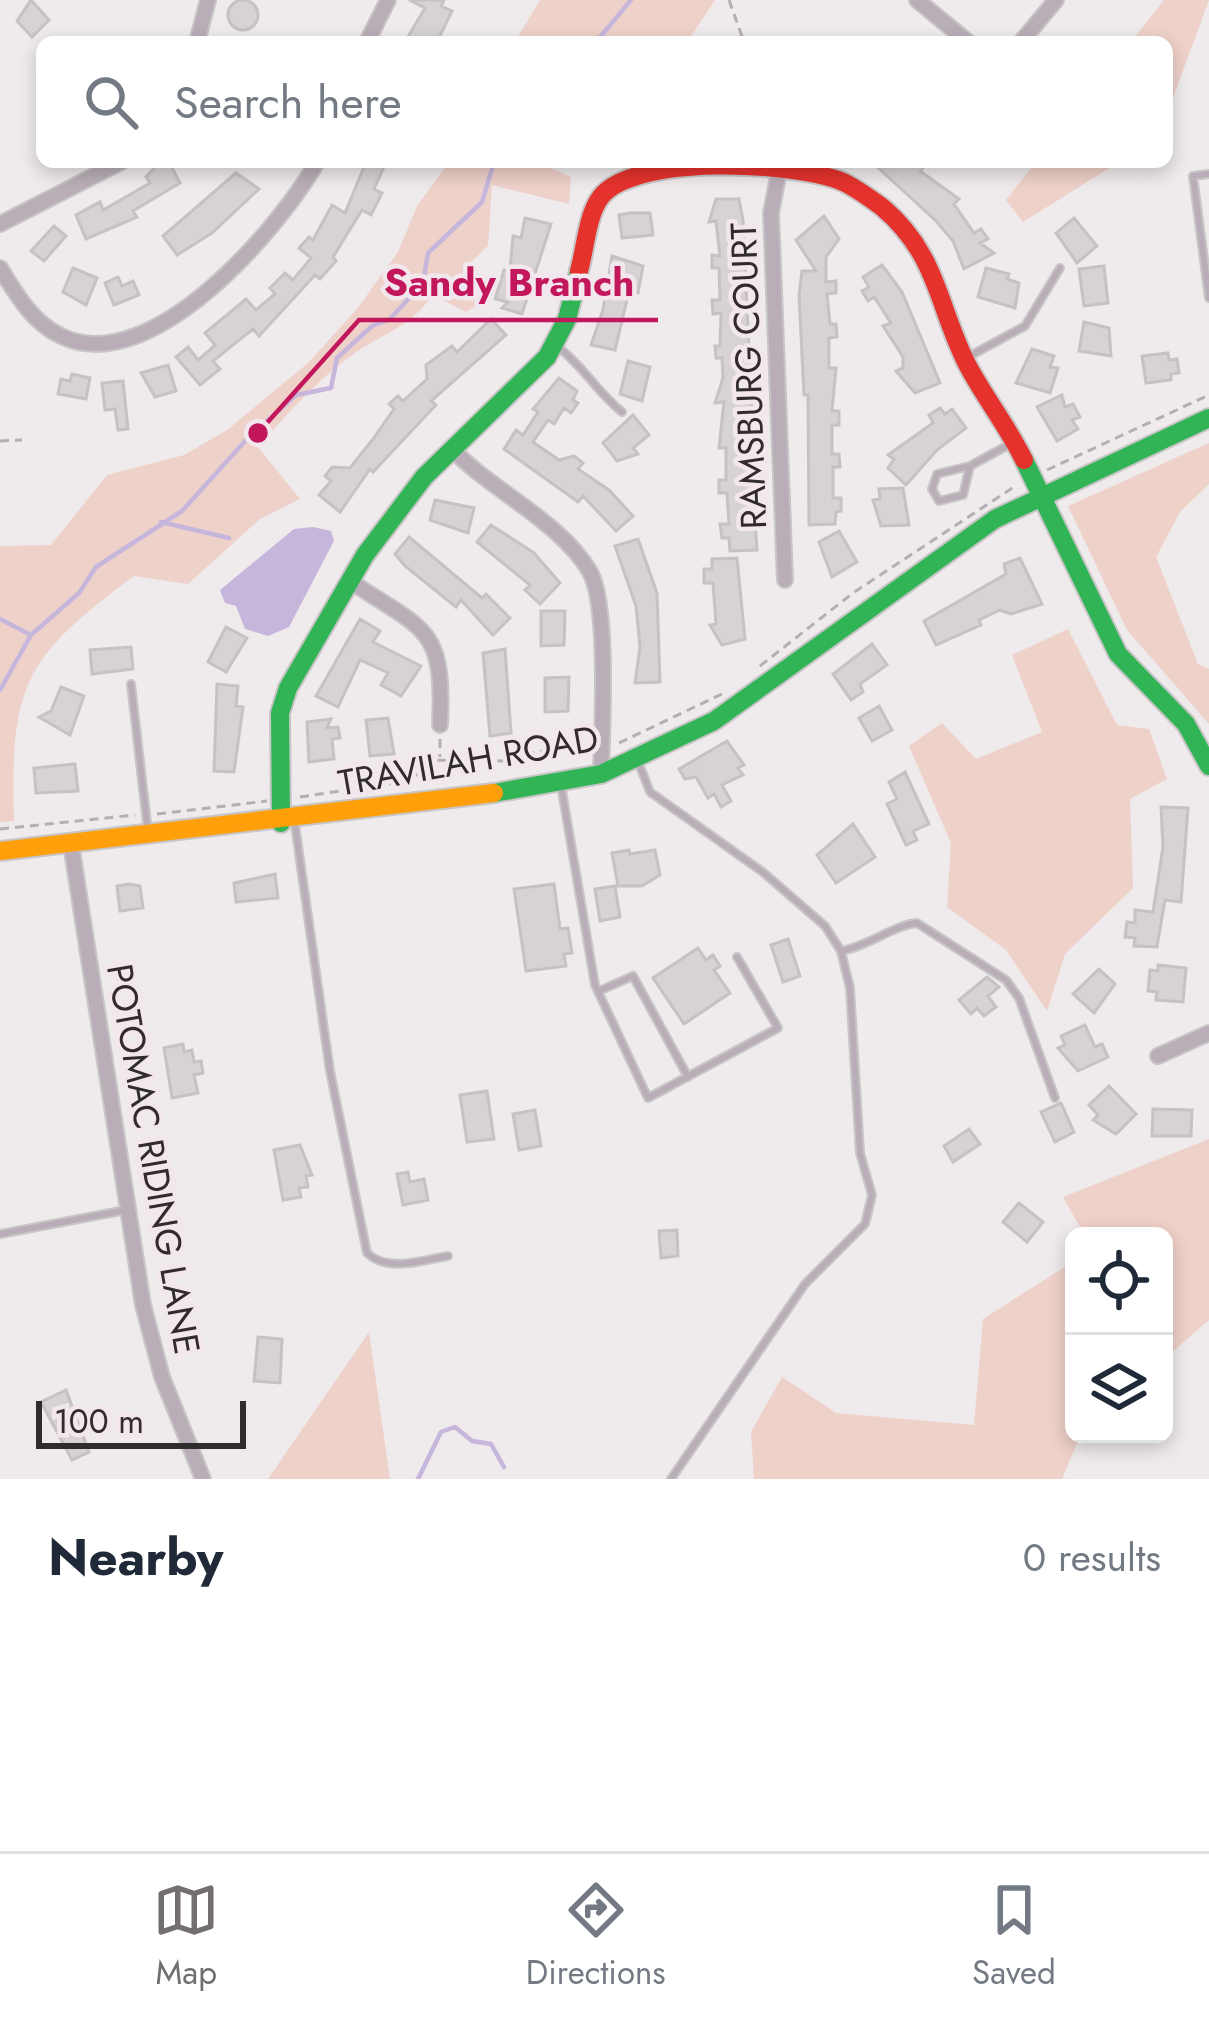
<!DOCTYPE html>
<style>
body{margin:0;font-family:Jost,sans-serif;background:#f6f6f7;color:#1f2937}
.controls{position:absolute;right:36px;bottom:36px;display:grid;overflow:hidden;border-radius:18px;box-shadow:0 6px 18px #0003}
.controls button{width:108px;height:108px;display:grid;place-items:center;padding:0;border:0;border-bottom:3px solid #e0e1e3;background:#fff;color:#1f2937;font:60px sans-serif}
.scale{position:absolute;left:36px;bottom:30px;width:210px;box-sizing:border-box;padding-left:12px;border:6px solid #302c2d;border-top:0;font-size:33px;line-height:42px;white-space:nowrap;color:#302c2d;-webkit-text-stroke:9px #f2e7ec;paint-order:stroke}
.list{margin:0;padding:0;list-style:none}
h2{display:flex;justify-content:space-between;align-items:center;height:156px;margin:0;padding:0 48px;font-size:51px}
h2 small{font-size:39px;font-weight:400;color:#747a83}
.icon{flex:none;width:66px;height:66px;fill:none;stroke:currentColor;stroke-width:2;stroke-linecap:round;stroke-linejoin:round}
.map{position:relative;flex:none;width:1209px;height:1479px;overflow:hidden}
.search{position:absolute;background:#fff;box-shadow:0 6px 18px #0003;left:36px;right:36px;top:36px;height:132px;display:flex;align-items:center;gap:30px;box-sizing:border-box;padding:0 42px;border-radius:18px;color:#747a83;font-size:45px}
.sheet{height:372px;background:#fff}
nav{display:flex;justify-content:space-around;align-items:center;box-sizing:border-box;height:168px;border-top:3px solid #e0e1e3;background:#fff;font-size:33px;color:#747a83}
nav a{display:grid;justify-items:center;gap:6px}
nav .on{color:#736e70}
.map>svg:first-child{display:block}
.green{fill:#eed1c9}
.water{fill:#c6b6dc}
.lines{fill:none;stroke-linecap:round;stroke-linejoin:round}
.stream{stroke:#c6b6dc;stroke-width:4.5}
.building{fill:#d7d2d3;stroke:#c6c2c3;stroke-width:3}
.lane-casing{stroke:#c8c5c6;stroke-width:10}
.street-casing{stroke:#c8c5c6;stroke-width:18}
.fast-casing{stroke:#c8c5c6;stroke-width:22}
.slow-casing{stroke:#c8c5c6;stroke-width:22}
.jam-casing{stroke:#c8c5c6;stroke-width:22}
.path{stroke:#b5aeb4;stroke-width:3;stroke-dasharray:9 6;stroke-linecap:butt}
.lane{stroke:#b9aeb8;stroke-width:6}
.street{stroke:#b9aeb8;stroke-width:14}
.fast{stroke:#30b455;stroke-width:18}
.slow{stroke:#ff9f0a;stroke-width:18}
.jam{stroke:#e5322d;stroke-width:18}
.labels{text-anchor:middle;stroke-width:9;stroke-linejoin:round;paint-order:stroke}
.street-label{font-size:36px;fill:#302c2d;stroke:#f2e7ec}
.leader{fill:none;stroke:#c2185b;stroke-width:4.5}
.callout-dot{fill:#c2185b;stroke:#f2e7ec;stroke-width:4.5}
.callout-label{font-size:39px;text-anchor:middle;font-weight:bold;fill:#c2185b;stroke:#f2e7ec;stroke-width:9;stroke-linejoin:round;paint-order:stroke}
</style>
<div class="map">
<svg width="1209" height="1479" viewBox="0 0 1209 1479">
<rect width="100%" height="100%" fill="#efeaec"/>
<path class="green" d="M540,0H715L687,42H515Z
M1164,0H1209L1167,114V42H1131Z
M449,162H537L571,177L569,204L492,185L488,246L468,265L487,299L466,312L433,295C411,325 386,333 356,352C319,378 288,413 258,447L300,499L260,519L188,584L134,576C25,657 10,684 14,821L0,822V546L51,545L107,475L184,455L227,430L308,363L357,309L398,252L417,206Z
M1036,162H1119L1023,222L1006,200Z
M1209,443V484L1180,512L1156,557L1198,664L1209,669V724L1127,630L1068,506Z
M1068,629L1117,725L1149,729L1167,779L1130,799L1133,888L1065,954L1047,1011L1006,950L947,907L951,843L909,746L942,723L976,759L1042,732L1012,655Z
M1209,1139V1320L1164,1359V1236H1085L1063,1197Z
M1074,1261V1434H1081L1062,1479H754L751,1432L782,1377L836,1413L974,1425L983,1319Z
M369,1332L390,1479H268Z"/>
<path class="water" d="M313,527L331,531L334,541L289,627L268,636L245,629L236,606L225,603L220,590L294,529Z"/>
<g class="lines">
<path class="stream" d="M596,42L631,0
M161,522L229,538
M0,619L31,635
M0,690L31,635L79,593L96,567L182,511L247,439L296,395L331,388L337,358L372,326L390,319L423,283L428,253L482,202L494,162
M418,1479L441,1432L455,1427L472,1441L491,1444L504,1467"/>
</g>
<path class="building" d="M31,0L49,20L32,37L17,21Z
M409,0H444L441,6L452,11L437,42H405L425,8Z
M228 15a15 15 0 1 1 30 0a15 15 0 1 1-30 0Z
M160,162H169L180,183L133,211L137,217L86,239L76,215L100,202L103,210L150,183L146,177Z
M366,162H386L374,189L382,193L371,215L362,210L333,257L336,261L320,279L315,275L259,336L253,329L213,361L220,369L200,385L176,357L188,347L198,360L215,345L205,333L246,299L256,310L275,294L270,288L285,273L293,280L311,258L299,248L309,237L313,240L332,205L345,213Z
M872,162H929L920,171L959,199L954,204L974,233L981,229L988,239L980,243L994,253L964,269L953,241L936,221Z
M236,173L259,189L212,233L177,255L163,236Z
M716,199H739L743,220L750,370L746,403L752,402L749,431L757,550L730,551L729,538H722L720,524H729L727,493H719V480H726V448H719L724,402L715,403L723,378L722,358H716L715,346H720L721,313L713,314L712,300H720L719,268H712V255L720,256L716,221L709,222Z
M630,213H650L653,235L622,238L619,215Z
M824,216L839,239L826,257V282L836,281V293L827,294L830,324H836L837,337L829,338V368H836L832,411H839V425H832V454H839L840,467H833V498H841V511L836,512L835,524L809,525L808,395H804L799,295L802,271H816L796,240Z
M525,218L551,224L522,314L502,308L508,302L495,299L504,270H510L513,236L521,238Z
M1074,218L1097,246L1077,263L1056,233Z
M54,226L66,236L44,261L31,251Z
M612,256L643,266L638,293L631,292L627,300L615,350L591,345L603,310Z
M882,265L902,292L940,383L915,393L896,371L903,368V357L883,326L891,323L874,297L868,301L862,291L869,287L863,277Z
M1104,266L1108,303L1084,306L1079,269Z
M73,268L97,278L86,305L63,292Z
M986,268L1009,274L1007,279L1019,283L1015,308L978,297Z
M118,277L122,286L133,281L139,295L114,305L105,283Z
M491,319L506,335L431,401L436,405L373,472L370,469L340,512L319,495L331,481L325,476L332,467L350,468L373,439L394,409L389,404L398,396L403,401L427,379L426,365L452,346L457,352Z
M1084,322L1109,328L1111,356L1079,351Z
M1032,349L1054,356L1050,367L1058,368L1050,393L1016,383Z
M1168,353L1169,360L1177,359L1179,373L1171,374V380L1146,383L1142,356Z
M628,361L650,367L642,401L620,394Z
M168,365L176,391L155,397L141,373Z
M72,374L90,378L86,399L58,394L61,379L70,381Z
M559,378L577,391L573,400L578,403L571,413L564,408L554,424L548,420L533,442L559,460L574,456L583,463L578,469L609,490L633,516L616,531L583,496L578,502L504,449L516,430L523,435L538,412L533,409Z
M123,381L128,429L118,430L115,409L105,410L102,383Z
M1062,395L1065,407L1073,404L1080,417L1072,420L1078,429L1057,441L1037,407Z
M940,408L945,414L952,409L966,428L937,450L906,485L888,468L894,459L888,455L933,423L929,415Z
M633,415L649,435L633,448L638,454L617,461L603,443Z
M903,488L909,525L881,526L873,500L880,499L879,489Z
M435,500L474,508L468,533L430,520Z
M491,525L534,553L560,583L540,604L525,590L530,585L477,542Z
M839,531L857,562L832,577L819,542Z
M409,537L482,598L486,594L510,618L493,635L461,600L456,607L405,566L395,554Z
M638,539L657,593L660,682L635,683L640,647L636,606L615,546Z
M737,558L745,639L722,645L710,625L716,624L713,583H704V569H712V559Z
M1020,558L1042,604L1011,614L1000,610L979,620L981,625L936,645L924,621L1006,574L1004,564Z
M541,611H565L564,645L541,646Z
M360,619L380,631L373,642L421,666L401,696L381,685L388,673L360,660L338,707L316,696Z
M226,627L247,638L226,672L208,662Z
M872,644L887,665L860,684L863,692L851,700L833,674Z
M131,647L133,669L92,674L90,650Z
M505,649L511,733L490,736L483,653Z
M569,677L568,711L545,712V678Z
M217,684L238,686L236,706L243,707L234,772L214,771Z
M61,687L84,696L70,735L39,717L51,711Z
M879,706L892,730L872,741L859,718Z
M388,718L394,754L370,756L366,720Z
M331,719L327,728L338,727L340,738L332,739L334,759L309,762L307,722Z
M727,741L744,765L738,768L743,775L722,785L731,801L721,807L714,794L708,798L696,777L685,779L679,769Z
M75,764L78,791L36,793L34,768Z
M905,772L929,824L913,831L917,840L906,845L887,804L897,799L889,782Z
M1161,807L1188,808L1181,902L1165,900L1157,947L1134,946L1135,938L1125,937L1127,922L1135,923V910L1153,912L1163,847Z
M853,824L875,857L836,883L817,855Z
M629,850L630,854L655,850L660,875L642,886H618L612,853Z
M275,874L278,898L236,902L234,883Z
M129,884L140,886L143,908L120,911L117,886Z
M554,884L560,929L568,928L572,953L564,954L566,966L526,971L514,889Z
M615,886L620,917L600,921L595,889Z
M788,939L800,976L783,982L771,945Z
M698,948L706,960L713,955L720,966L714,970L730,993L684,1024L653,978Z
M1158,965L1186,968L1183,1002L1156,1000L1157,992L1148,991L1150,970L1158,971Z
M1099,969L1115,984L1094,1013L1073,994Z
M987,977L999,987L988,996L996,1007L984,1016L977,1008L971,1014L959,1000Z
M1085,1025L1095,1047L1102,1044L1108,1057L1078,1071L1058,1048L1065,1045L1061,1036Z
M183,1044L184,1052L192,1050L194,1062L201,1061L203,1073L194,1075L198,1093L172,1098L164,1048Z
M1109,1086L1136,1114L1116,1134L1093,1120L1098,1115L1089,1105Z
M487,1091L494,1139L467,1142L460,1095Z
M1061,1103L1074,1132L1055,1142L1041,1112Z
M1153,1109L1192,1110L1191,1136H1152Z
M535,1110L541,1146L519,1150L513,1114Z
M969,1129L980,1144L953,1162L944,1146Z
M300,1145L312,1175L306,1176L308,1187L299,1188L301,1197L283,1200L274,1150Z
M408,1172L410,1182L424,1179L428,1200L403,1205L397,1174Z
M1019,1203L1043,1222L1027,1242L1003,1222Z
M677,1230L678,1256L661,1258L659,1231Z
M258,1337L282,1339L280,1383L254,1381Z
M66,1390L89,1452L72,1460L41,1402Z"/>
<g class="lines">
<g class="lane-casing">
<path id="lane" d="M1209,174L1193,176L1209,298
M558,347C584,367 597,392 622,412
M968,357L1025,326L1060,268
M970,466L963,495L939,501L932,489L937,474L970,466L1012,443
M131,684L148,832
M639,764L650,792L764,873L825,926L841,951L850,988L860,1153L872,1195L865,1224L805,1284L671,1479
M561,785L595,985L648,1098L778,1028L737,957
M295,825L330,1071L367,1253C388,1273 422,1260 448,1256
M841,951C869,946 894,925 917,923L1006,980L1019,998L1055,1098
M599,991L633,976L688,1077
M0,1234L126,1210"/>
</g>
<g class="street-casing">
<path id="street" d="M917,0L968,42
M197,42L208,0
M367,42L388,0
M1021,42L1056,0
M779,171L771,213L785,580
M0,224L121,162
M0,268C16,294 32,322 61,336C150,380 279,229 317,162
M452,449C492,491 560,521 590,572C609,606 602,731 601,774
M351,582C428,632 444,628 440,725
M71,844L143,1305L162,1377L203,1479
M1158,1056L1209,1033"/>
</g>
<g class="fast-casing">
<path id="fast" d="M1024,460L1118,654L1186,724L1209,766
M494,793L601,774L714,721L995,519L1209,418
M281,823L280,713L288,688L365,555L424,477L547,357L567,319L579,271"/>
</g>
<g class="slow-casing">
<path id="slow" d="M0,851L494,793"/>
</g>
<g class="jam-casing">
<path id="jam" d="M579,271C585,250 587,219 598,201C626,152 798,162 843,182C856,188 871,199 882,207C939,255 938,309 968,366C985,398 1008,427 1024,460"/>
</g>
<path class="path" d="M729,0L744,42
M0,441L22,440
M1047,470L1209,395
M760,666L853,593L1017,485
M440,739V757
M619,743L724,693
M300,797L414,780L426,760L516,761L537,751L586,752
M157,814L267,801
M0,829L135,815"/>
<use href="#lane" class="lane"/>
<use href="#street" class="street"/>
<use href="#fast" class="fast"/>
<use href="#slow" class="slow"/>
<use href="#jam" class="jam"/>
</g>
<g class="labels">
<g class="street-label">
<text transform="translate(748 376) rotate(-92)" y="13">RAMSBURG COURT</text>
<text transform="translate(468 760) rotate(-10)" y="13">TRAVILAH ROAD</text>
<text transform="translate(154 1159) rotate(80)" y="13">POTOMAC RIDING LANE</text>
</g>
</g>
<path class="leader" d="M258 433L359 320H658"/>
<circle class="callout-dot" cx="258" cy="433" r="12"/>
<g class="callout-label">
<text x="509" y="296">Sandy Branch</text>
</g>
</svg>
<div class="controls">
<button><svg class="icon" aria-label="locate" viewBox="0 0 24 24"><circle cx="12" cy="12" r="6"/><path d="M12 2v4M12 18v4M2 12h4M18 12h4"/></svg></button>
<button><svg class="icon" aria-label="layers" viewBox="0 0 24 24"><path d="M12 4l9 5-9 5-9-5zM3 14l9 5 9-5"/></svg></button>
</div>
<div class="scale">100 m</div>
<div class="search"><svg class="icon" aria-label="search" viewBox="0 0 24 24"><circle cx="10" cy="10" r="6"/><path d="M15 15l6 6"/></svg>Search here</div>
</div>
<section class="sheet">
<h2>Nearby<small>0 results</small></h2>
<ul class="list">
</ul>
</section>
<nav>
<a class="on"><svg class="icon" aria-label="map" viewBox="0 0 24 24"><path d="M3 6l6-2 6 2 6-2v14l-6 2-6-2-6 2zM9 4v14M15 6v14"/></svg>Map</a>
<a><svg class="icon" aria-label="directions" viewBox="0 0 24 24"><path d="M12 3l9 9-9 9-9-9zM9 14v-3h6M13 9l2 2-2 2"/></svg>Directions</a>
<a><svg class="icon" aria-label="saved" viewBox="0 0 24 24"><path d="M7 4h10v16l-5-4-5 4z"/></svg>Saved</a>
</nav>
